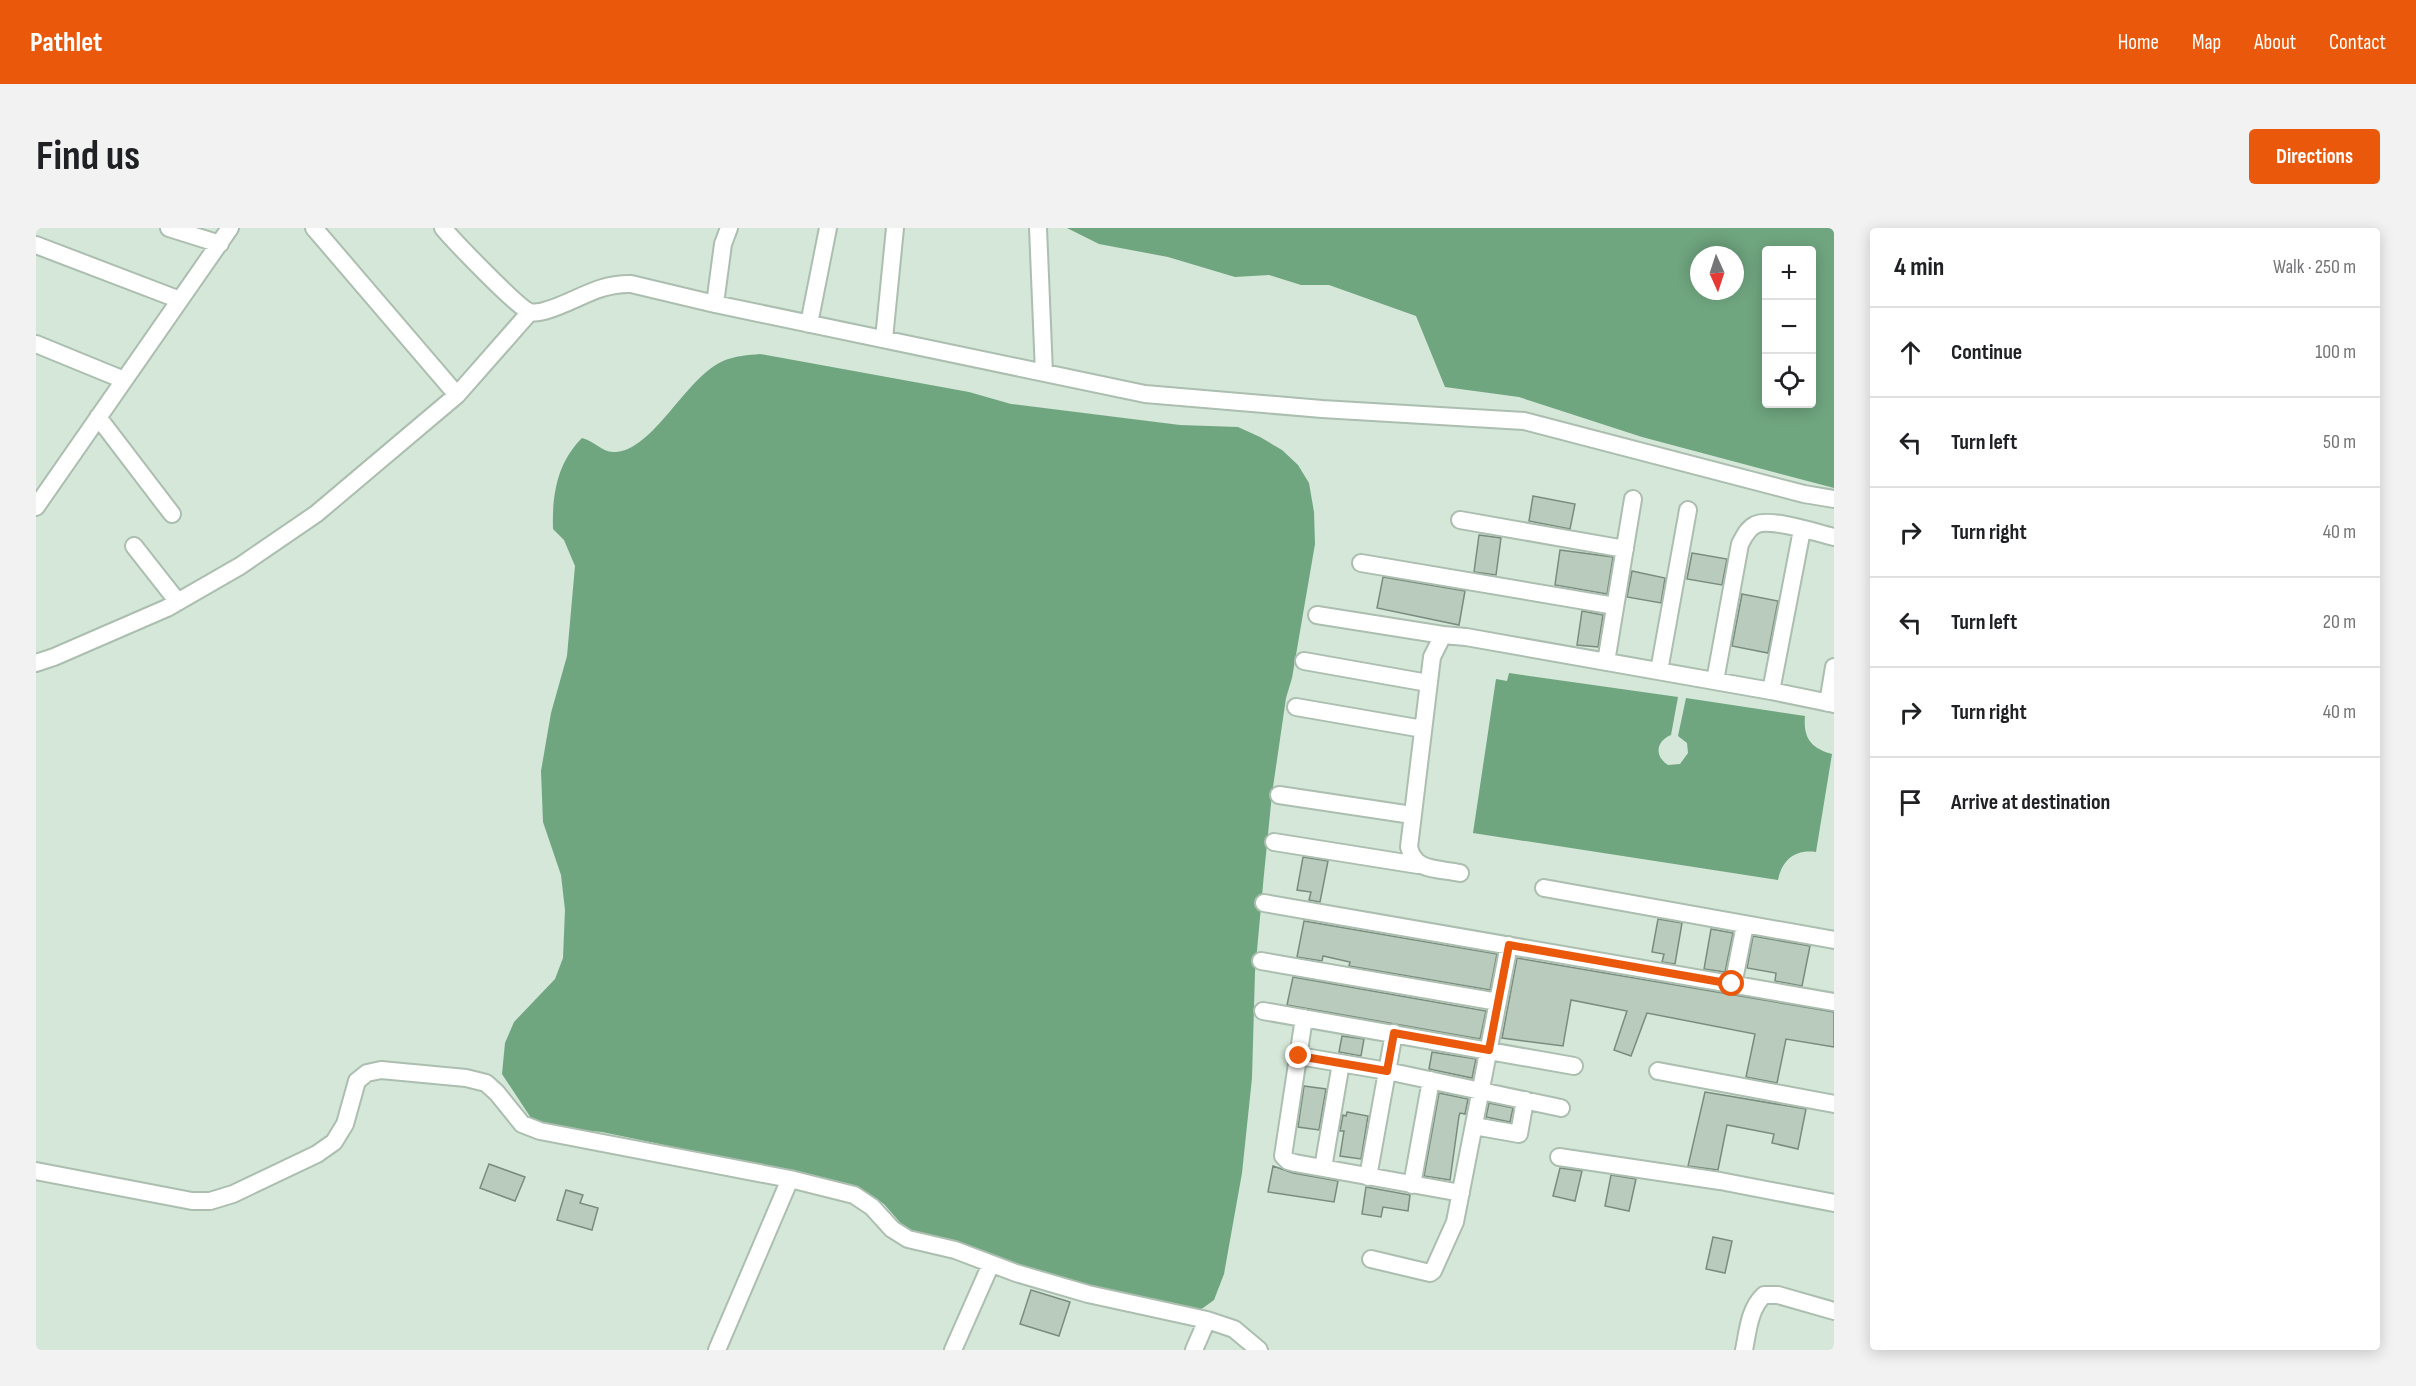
<!DOCTYPE html>
<meta charset="utf-8">
<style>
body{margin:0;font-family:"Sofia Sans Condensed",sans-serif;background:#f2f2f2;color:#202124}
.controls{position:absolute;right:18px;top:18px;display:grid;overflow:hidden;border-radius:6px;box-shadow:0 3px 15px #0003}
.controls button{width:54px;height:54px;display:grid;place-items:center;padding:0;border:0;border-bottom:2px solid #e0e0e0;background:#fff;color:#202124;font:30px sans-serif}
.compass{position:absolute;left:1654px;top:18px;width:54px;height:54px;border-radius:50%;background:#fff;box-shadow:0 3px 15px #0003;rotate:177deg}
.stop{position:absolute;width:18px;height:18px;margin:-14px;border:4px solid #ea580c;border-radius:50%;background:#fff}
.stop.end{background:#ea580c;border-color:#fff;box-shadow:0 2px 6px #0008}
.list{margin:0;padding:0;list-style:none}
h2{display:flex;justify-content:space-between;align-items:center;height:78px;margin:0;padding:0 24px;font-size:26px}
h2 small{font-size:20px;font-weight:400;color:#757577}
.list li{display:grid;grid-template-columns:39px 1fr auto;gap:18px;align-items:center;box-sizing:border-box;height:90px;padding:0 24px;border-top:2px solid #e0e0e0}
.list b{display:block;font-size:22px;white-space:nowrap}
.list em{font-size:20px;font-style:normal;color:#757577}
.icon{flex:none;width:33px;height:33px;fill:none;stroke:currentColor;stroke-width:2;stroke-linecap:round;stroke-linejoin:round}
.map{position:relative;flex:none;width:1798px;height:1122px;overflow:hidden;border-radius:6px}
header{display:flex;align-items:center;gap:36px;box-sizing:border-box;height:84px;padding:0 30px;background:#ea580c;color:#fff}
header strong{font-size:28px}
nav{display:flex;gap:33px;margin-inline-start:auto;font-size:21px}
.intro{display:flex;align-items:center;justify-content:space-between;box-sizing:border-box;height:144px;padding:0 36px}
h1{margin:0;font-size:42px}
.button{padding:15px 27px;border-radius:6px;background:#ea580c;color:#fff;font-size:21px;font-weight:700}
main{display:flex;gap:36px;padding:0 36px}
aside{flex:1;background:#fff;border-radius:6px;box-shadow:0 3px 15px #0003}
.map>svg:first-child{display:block}
.water{fill:#6fa57f;fill-rule:evenodd}
.building{fill:#b8cbbc;stroke:#7a8c7f;stroke-width:1.5}
.lines{fill:none;stroke-linecap:round;stroke-linejoin:round}
.minor-casing{stroke:#abbeaf;stroke-width:20}
.minor{stroke:#fff;stroke-width:16}
.route{stroke:#ea580c;stroke-width:8}
</style>
<header>
<strong>Pathlet</strong>
<nav><a>Home</a><a>Map</a><a>About</a><a>Contact</a></nav>
</header>
<div class="intro"><h1>Find us</h1><a class="button">Directions</a></div>
<main>
<div class="map">
<svg width="1798" height="1122" viewBox="0 0 1798 1122">
<rect width="100%" height="100%" fill="#d4e7d8"/>
<path class="water" d="M1031,0H1798V260L1606,209L1483,169L1409,159L1380,88L1293,57H1265L1233,47L1199,49L1132,29L1063,16ZM1730,22H1776V176H1730ZM1663,27H1699V63H1663Z
M724,126L933,164L975,176L1144,197L1202,199L1224,209L1246,222L1262,237L1273,255L1278,284L1279,316L1256,450L1250,470L1236,566L1228,646L1219,744L1216,850L1206,945L1188,1046L1178,1072L1167,1080L1159,1083L1027,1053L883,1008L868,999L848,976L832,966L748,942L566,904L511,899L495,890L466,846L469,815L478,794L519,751L527,730L529,682L525,647L507,594L505,543L515,485L531,428L539,338L528,312L517,301C516,267 521,235 546,210C559,213 566,225 579,224C617,223 650,149 687,133C699,128 712,127 724,126Z
M1473,445L1642,469L1635,507C1620,513 1618,528 1632,537L1644,536L1652,525L1651,515L1642,508L1650,470L1769,488C1767,510 1775,520 1796,526L1780,624C1759,621 1746,632 1742,652L1437,605L1460,451L1471,453Z"/>
<path class="building" d="M1497,268L1539,276L1534,301L1493,293Z
M1443,307L1465,310L1460,347L1438,344Z
M1524,322L1577,329L1571,366L1519,357Z
M1656,325L1691,331L1686,357L1651,351Z
M1596,343L1629,350L1625,375L1591,369Z
M1347,349L1429,363L1423,397L1341,380Z
M1706,366L1742,373L1732,425L1696,418Z
M1546,383L1567,387L1562,419L1541,417Z
M1267,629L1292,633L1284,674L1273,672L1275,664L1261,662Z
M1622,691L1646,695L1639,736L1626,734L1628,726L1616,724Z
M1268,693L1461,726L1454,762L1313,738L1314,734L1287,728L1286,733L1261,729Z
M1675,701L1697,705L1689,744L1668,741Z
M1717,708L1774,718L1766,758L1739,753L1740,745L1711,740Z
M1481,730L1798,784V819L1750,811L1741,855L1710,849L1719,806L1611,785L1595,828L1578,822L1591,783L1535,772L1527,818L1466,810Z
M1257,749L1450,783L1444,811L1251,777Z
M1306,808L1328,811L1325,828L1303,824Z
M1396,824L1440,831L1436,850L1393,841Z
M1268,858L1290,861L1283,902L1262,899Z
M1669,864L1770,881L1762,921L1736,915L1738,906L1691,897L1682,942L1652,938Z
M1403,865L1432,871L1429,886L1424,885L1423,888L1414,952L1388,948Z
M1453,875L1477,880L1474,894L1450,889Z
M1311,884L1332,888L1325,931L1304,928L1308,903H1304L1307,887L1310,888Z
M453,936L489,949L479,973L444,960Z
M1237,938L1257,945L1302,953L1298,974L1232,964Z
M1524,940L1546,943L1539,973L1517,968Z
M1575,947L1600,951L1593,983L1569,978Z
M1330,959L1374,967L1372,983L1347,979L1345,989L1326,986Z
M530,962L547,967L544,975L562,980L556,1002L521,992Z
M1677,1009L1696,1013L1689,1045L1670,1041Z
M995,1062L1034,1074L1023,1108L984,1096Z"/>
<g class="lines">
<g class="minor-casing">
<path id="minor" d="M133,0L184,16
M278,0L421,167
M407,0C418,13 482,80 494,84C497,85 505,84 508,83C539,75 560,55 595,56L679,76L1109,166L1286,181L1488,193L1768,266L1798,271
M1002,0L1008,145
M0,17L144,72
M679,76L687,16L693,0
M773,96L792,0
M848,111L859,0
M0,116L88,152
M62,189L136,286
M0,279L194,0
M1424,292L1589,321
M98,318L142,374
M1325,335L1579,378
M1281,387L1407,407
M1268,433L1392,455
M1570,434L1597,271
M0,435L18,429L131,380L204,338L280,286L421,167L494,84
M1623,443L1652,282
M1679,453L1704,316C1708,309 1711,301 1719,297C1733,289 1781,305 1798,309
M1735,463L1766,302
M1792,475L1798,439
M1260,479L1387,501
M1243,567L1376,587
M1238,614L1382,637
M1424,645C1401,640 1379,644 1373,619L1396,429L1407,407L1430,409L1735,463L1798,476
M1508,660L1798,712
M1228,675L1798,774
M1225,733L1462,774
M1697,757L1709,697
M1227,783L1538,838
M1268,790L1247,928L1252,933L1259,935L1425,965
M1263,828L1351,843L1525,880
M1622,843L1798,876
M1438,898L1483,906L1489,872
M1523,929L1684,953L1798,975
M1287,940L1305,835
M0,943L156,973H174L197,966L281,926L298,914L309,896L321,853L331,845L345,842L430,850L450,855L461,865L486,896L504,903L754,951L818,967L836,979L856,1001L872,1011L919,1022L980,1045L1052,1066L1171,1092L1198,1101L1223,1122
M1332,949L1358,805
M1376,957L1395,852
M1335,1031L1394,1045L1397,1043L1419,994L1473,717
M681,1122L754,951
M917,1122L955,1036
M1158,1122L1171,1092
M1708,1122C1712,1103 1713,1081 1728,1067H1742L1798,1083"/>
</g>
<use href="#minor" class="minor"/>
</g>
<g class="lines">
<path class="route" d="M1263,828L1351,843L1358,805L1453,822L1473,717L1696,756"/>
</g>
</svg>
<div class="controls">
<button>+</button>
<button>−</button>
<button><svg class="icon" aria-label="locate" viewBox="0 0 24 24"><circle cx="12" cy="12" r="6"/><path d="M12 2v4M12 18v4M2 12h4M18 12h4"/></svg></button>
</div>
<svg class="compass" viewBox="-18 -18 36 36"><path d="M0-13l5 13h-10z" fill="#e53935"/><path d="M0 13l5-13h-10z" fill="#757577"/></svg>
<div class="stop" style="left:1696px;top:756px"></div>
<div class="stop end" style="left:1263px;top:828px"></div>
</div>
<aside>
<h2>4 min<small>Walk · 250 m</small></h2>
<ul class="list">
<li><svg class="icon" aria-label="ahead" viewBox="0 0 24 24"><path d="M12 20V5M6 11l6-6 6 6"/></svg><div><b>Continue</b></div><em>100 m</em></li>
<li><svg class="icon" aria-label="left" viewBox="0 0 24 24"><path d="M17 20v-9H6M10 6l-5 5 5 5"/></svg><div><b>Turn left</b></div><em>50 m</em></li>
<li><svg class="icon" aria-label="right" viewBox="0 0 24 24"><path d="M7 20v-9h11M14 6l5 5-5 5"/></svg><div><b>Turn right</b></div><em>40 m</em></li>
<li><svg class="icon" aria-label="left" viewBox="0 0 24 24"><path d="M17 20v-9H6M10 6l-5 5 5 5"/></svg><div><b>Turn left</b></div><em>20 m</em></li>
<li><svg class="icon" aria-label="right" viewBox="0 0 24 24"><path d="M7 20v-9h11M14 6l5 5-5 5"/></svg><div><b>Turn right</b></div><em>40 m</em></li>
<li><svg class="icon" aria-label="arrive" viewBox="0 0 24 24"><path d="M6 21V4h12l-3 4 3 4H6"/></svg><div><b>Arrive at destination</b></div></li>
</ul>
</aside>
</main>
